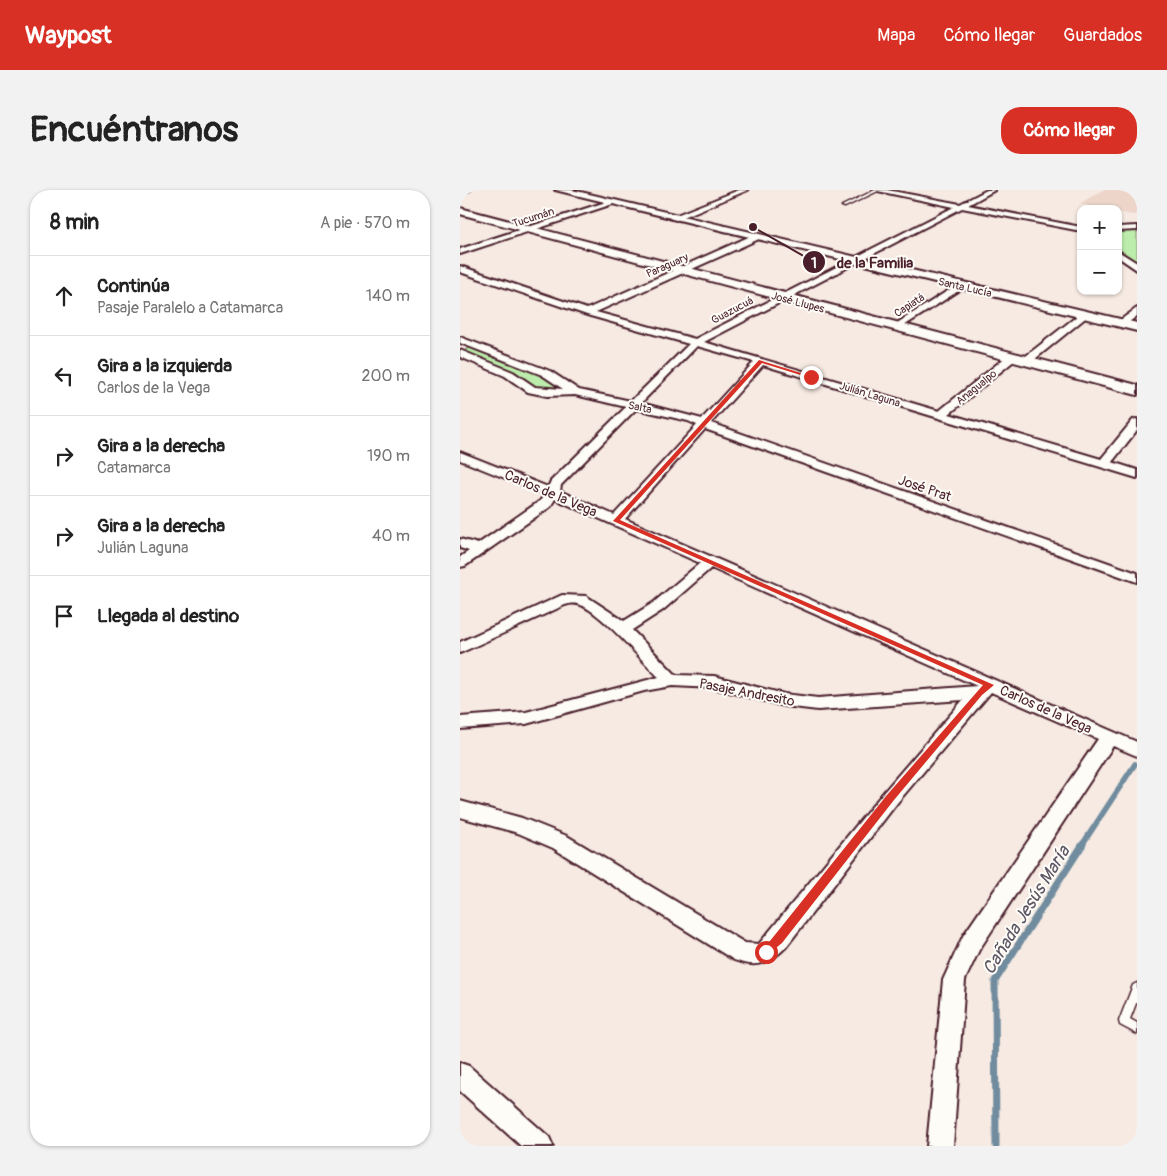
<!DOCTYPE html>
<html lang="es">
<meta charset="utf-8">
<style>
body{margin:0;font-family:Pangolin,sans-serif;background:#f2f2f2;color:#222}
.controls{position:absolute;right:15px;top:15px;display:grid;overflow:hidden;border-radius:10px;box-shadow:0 1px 4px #0004}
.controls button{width:45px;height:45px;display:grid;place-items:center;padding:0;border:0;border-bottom:1px solid #e0e0e0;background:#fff;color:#222;font:25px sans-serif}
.stop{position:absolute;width:15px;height:15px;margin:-11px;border:4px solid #d93025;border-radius:50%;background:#fff}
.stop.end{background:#d93025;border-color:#fff;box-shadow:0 1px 5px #0008}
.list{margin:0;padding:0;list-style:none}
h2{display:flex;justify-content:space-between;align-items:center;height:65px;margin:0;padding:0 20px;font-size:21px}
h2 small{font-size:16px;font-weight:400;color:#767676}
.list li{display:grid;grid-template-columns:32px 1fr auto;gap:15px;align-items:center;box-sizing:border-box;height:80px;padding:0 20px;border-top:1px solid #e0e0e0}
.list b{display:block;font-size:19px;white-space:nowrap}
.list p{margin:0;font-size:16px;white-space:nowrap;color:#767676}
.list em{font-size:16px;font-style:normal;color:#767676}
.icon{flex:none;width:28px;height:28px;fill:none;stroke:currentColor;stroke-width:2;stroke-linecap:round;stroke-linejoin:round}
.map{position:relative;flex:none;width:677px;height:956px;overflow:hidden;border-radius:20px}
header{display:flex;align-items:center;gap:30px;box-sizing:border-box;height:70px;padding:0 25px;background:#d93025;color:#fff}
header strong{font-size:24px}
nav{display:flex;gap:28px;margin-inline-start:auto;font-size:18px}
.intro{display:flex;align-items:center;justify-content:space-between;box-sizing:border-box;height:120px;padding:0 30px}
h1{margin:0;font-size:35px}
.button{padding:12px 22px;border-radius:20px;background:#d93025;color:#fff;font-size:18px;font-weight:700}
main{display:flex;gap:30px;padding:0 30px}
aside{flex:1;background:#fff;border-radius:20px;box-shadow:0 1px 4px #0004}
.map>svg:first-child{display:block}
.built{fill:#edd5c9}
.green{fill:#bcedac;stroke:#83866c}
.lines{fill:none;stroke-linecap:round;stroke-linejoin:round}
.stream-far1{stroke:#708c9e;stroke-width:5.5}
.stream{stroke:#708c9e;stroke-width:7}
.lane-casing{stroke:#4a1f2b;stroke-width:3}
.street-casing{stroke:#4a1f2b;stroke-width:4}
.secondary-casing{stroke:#4a1f2b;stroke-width:4}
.lane{fill:#fdfcf7;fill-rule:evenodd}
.street{fill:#fdfcf7;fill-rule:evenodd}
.secondary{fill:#fdfcf7;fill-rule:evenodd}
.route{fill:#d93025}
.labels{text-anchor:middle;stroke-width:4;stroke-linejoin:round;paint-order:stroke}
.far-street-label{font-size:11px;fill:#4a1f2b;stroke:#fdfcf7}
.street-label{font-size:14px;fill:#4a1f2b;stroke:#fdfcf7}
.near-water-label{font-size:18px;font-style:italic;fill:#5d5664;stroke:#fdfcf7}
.leader{fill:none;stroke:#4a1f2b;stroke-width:2}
.callout-dot{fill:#4a1f2b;stroke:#fdfcf7;stroke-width:2}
.mark-label{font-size:15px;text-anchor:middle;font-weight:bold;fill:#fff}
.callout-label{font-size:15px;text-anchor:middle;font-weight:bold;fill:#4a1f2b;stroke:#fdfcf7;stroke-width:4;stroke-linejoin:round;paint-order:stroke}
</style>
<header>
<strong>Waypost</strong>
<nav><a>Mapa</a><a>Cómo llegar</a><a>Guardados</a></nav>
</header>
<div class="intro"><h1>Encuéntranos</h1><a class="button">Cómo llegar</a></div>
<main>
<aside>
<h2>8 min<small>A pie · 570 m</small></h2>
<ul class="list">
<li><svg class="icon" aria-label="ahead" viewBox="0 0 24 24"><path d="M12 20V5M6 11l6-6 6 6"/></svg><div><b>Continúa</b><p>Pasaje Paralelo a Catamarca</p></div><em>140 m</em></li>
<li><svg class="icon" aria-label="left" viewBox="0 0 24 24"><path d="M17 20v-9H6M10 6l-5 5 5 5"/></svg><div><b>Gira a la izquierda</b><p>Carlos de la Vega</p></div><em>200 m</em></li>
<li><svg class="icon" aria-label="right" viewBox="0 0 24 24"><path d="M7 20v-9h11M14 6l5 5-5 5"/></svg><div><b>Gira a la derecha</b><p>Catamarca</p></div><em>190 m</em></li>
<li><svg class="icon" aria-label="right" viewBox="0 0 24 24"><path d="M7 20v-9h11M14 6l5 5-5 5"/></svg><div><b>Gira a la derecha</b><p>Julián Laguna</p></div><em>40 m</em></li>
<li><svg class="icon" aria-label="arrive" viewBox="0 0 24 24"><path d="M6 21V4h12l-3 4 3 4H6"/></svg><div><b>Llegada al destino</b></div></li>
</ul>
</aside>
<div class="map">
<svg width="677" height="956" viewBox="0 0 677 956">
<rect width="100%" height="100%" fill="#f6eae2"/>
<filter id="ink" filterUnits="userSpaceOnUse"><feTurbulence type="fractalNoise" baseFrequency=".02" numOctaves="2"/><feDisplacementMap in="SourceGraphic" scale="10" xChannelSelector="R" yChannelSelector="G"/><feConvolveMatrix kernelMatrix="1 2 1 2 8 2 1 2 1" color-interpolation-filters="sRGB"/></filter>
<g filter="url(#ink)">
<path class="built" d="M643,0H677V23L674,25L658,22V19H643L619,14Z"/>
<path class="green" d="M677,40V73L658,58V42Z
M12,157L74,178L102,196L100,199L75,197L43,177L3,161Z"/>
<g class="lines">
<path class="stream-far1" d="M622,655L675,574"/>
<path class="stream" d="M536,956L535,791L623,654"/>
<g class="lane-casing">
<path id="lane" d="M415,0H420L385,17L382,16Z
M677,793V811L670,829L677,833V844L660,835L659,831L673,795Z"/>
</g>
<g class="street-casing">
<path id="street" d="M279,0H288L216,30L209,28Z
M413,0H427L500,14L527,0H535L508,15L621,37V41L502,18L244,152L479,221L547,166H555V170L489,224L641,269L673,230L677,229V240L652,272L677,280V288L303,175L251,233L677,383V392L245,239L165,329L677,552V566L653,556L519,760L505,790L493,956H467L483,790L503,746L638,549L531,502L437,613L326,757C310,773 297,779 274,770L93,658L58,643L0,627V611L62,628L107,646L285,753L299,754L423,603L503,510L358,520L324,516L254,498L212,496L184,501L66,534L0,539V527L66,522L199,487C182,471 137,417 117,414C113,413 108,414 105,415L0,463V452L102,405L126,406L164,431L193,413L240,373L95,309L90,317L5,376L0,377V367L9,361L0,358V349L18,354L80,311L85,304L0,270V262L88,297L91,291L166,217L115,205L87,206L68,202L45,186L0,167V160L53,182L75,197L103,199L82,185L0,153V147L90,181L119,200L171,211L229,154L127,125L0,82V76L127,119L293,45H299V49L136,122L235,149L494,17ZM237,156L294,172L242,229L181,213ZM176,219L228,231L237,235L154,325L100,301L101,295ZM251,378L517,496L358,508L324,504L254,486L216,485L172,440L203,420Z
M149,11L156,13L0,64V59Z
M677,36V40L658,41V37Z
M658,61L677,73V80L658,67Z
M500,93L503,94V98L439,139L431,137Z
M677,118V126L665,135H659V131Z
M621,123L629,125L570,173H562V169Z
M0,873L9,876L89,947L93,956H61L0,901Z"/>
</g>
<g class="secondary-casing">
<path id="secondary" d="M0,0H10L0,4Z
M95,0H112L677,133V141Z
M0,18L677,195V205L0,24Z"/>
</g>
<use href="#lane" class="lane"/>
<use href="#street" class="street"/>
<use href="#secondary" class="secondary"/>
</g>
</g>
<path class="route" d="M299,170L354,187L350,188L302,173L160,330L534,495L522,505L434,610L322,753L306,766L301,762L314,746L427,605L523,495L153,331Z"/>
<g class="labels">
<g class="far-street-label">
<text transform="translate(73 27) rotate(-18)" y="4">Tucumán</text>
<text transform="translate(207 75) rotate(-24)" y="4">Paraguary</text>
<text transform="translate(505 97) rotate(13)" y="4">Santa Lucía</text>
<text transform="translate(338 112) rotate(15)" y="4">José Llupes</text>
<text transform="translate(449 115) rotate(-33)" y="4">Capiatá</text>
<text transform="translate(272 120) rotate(-28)" y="4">Guazucuá</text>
<text transform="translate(516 197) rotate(-39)" y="4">Anagualpo</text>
<text transform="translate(410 204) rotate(17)" y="4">Julián Laguna</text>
<text transform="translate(180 217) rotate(12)" y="4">Salta</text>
</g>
<g class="street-label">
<text transform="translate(465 298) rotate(19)" y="5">José Prat</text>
<text transform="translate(91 303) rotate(23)" y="5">Carlos de la Vega</text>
<text transform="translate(287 502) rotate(11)" y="5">Pasaje Andresito</text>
<text transform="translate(586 519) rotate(24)" y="5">Carlos de la Vega</text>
</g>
<g class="near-water-label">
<text transform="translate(566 720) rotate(-58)" y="6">Cañada Jesús María</text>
</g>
</g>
<path class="leader" d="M293 37L354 72"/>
<g class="callout-dot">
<circle cx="293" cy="37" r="5"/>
<circle cx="354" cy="72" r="12"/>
</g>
<g class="mark-label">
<text x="354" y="78">1</text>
</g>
<g class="callout-label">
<text x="415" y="78">de la Familia</text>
</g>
</svg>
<div class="controls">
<button>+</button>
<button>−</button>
</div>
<div class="stop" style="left:306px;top:762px"></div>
<div class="stop end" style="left:351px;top:187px"></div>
</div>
</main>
